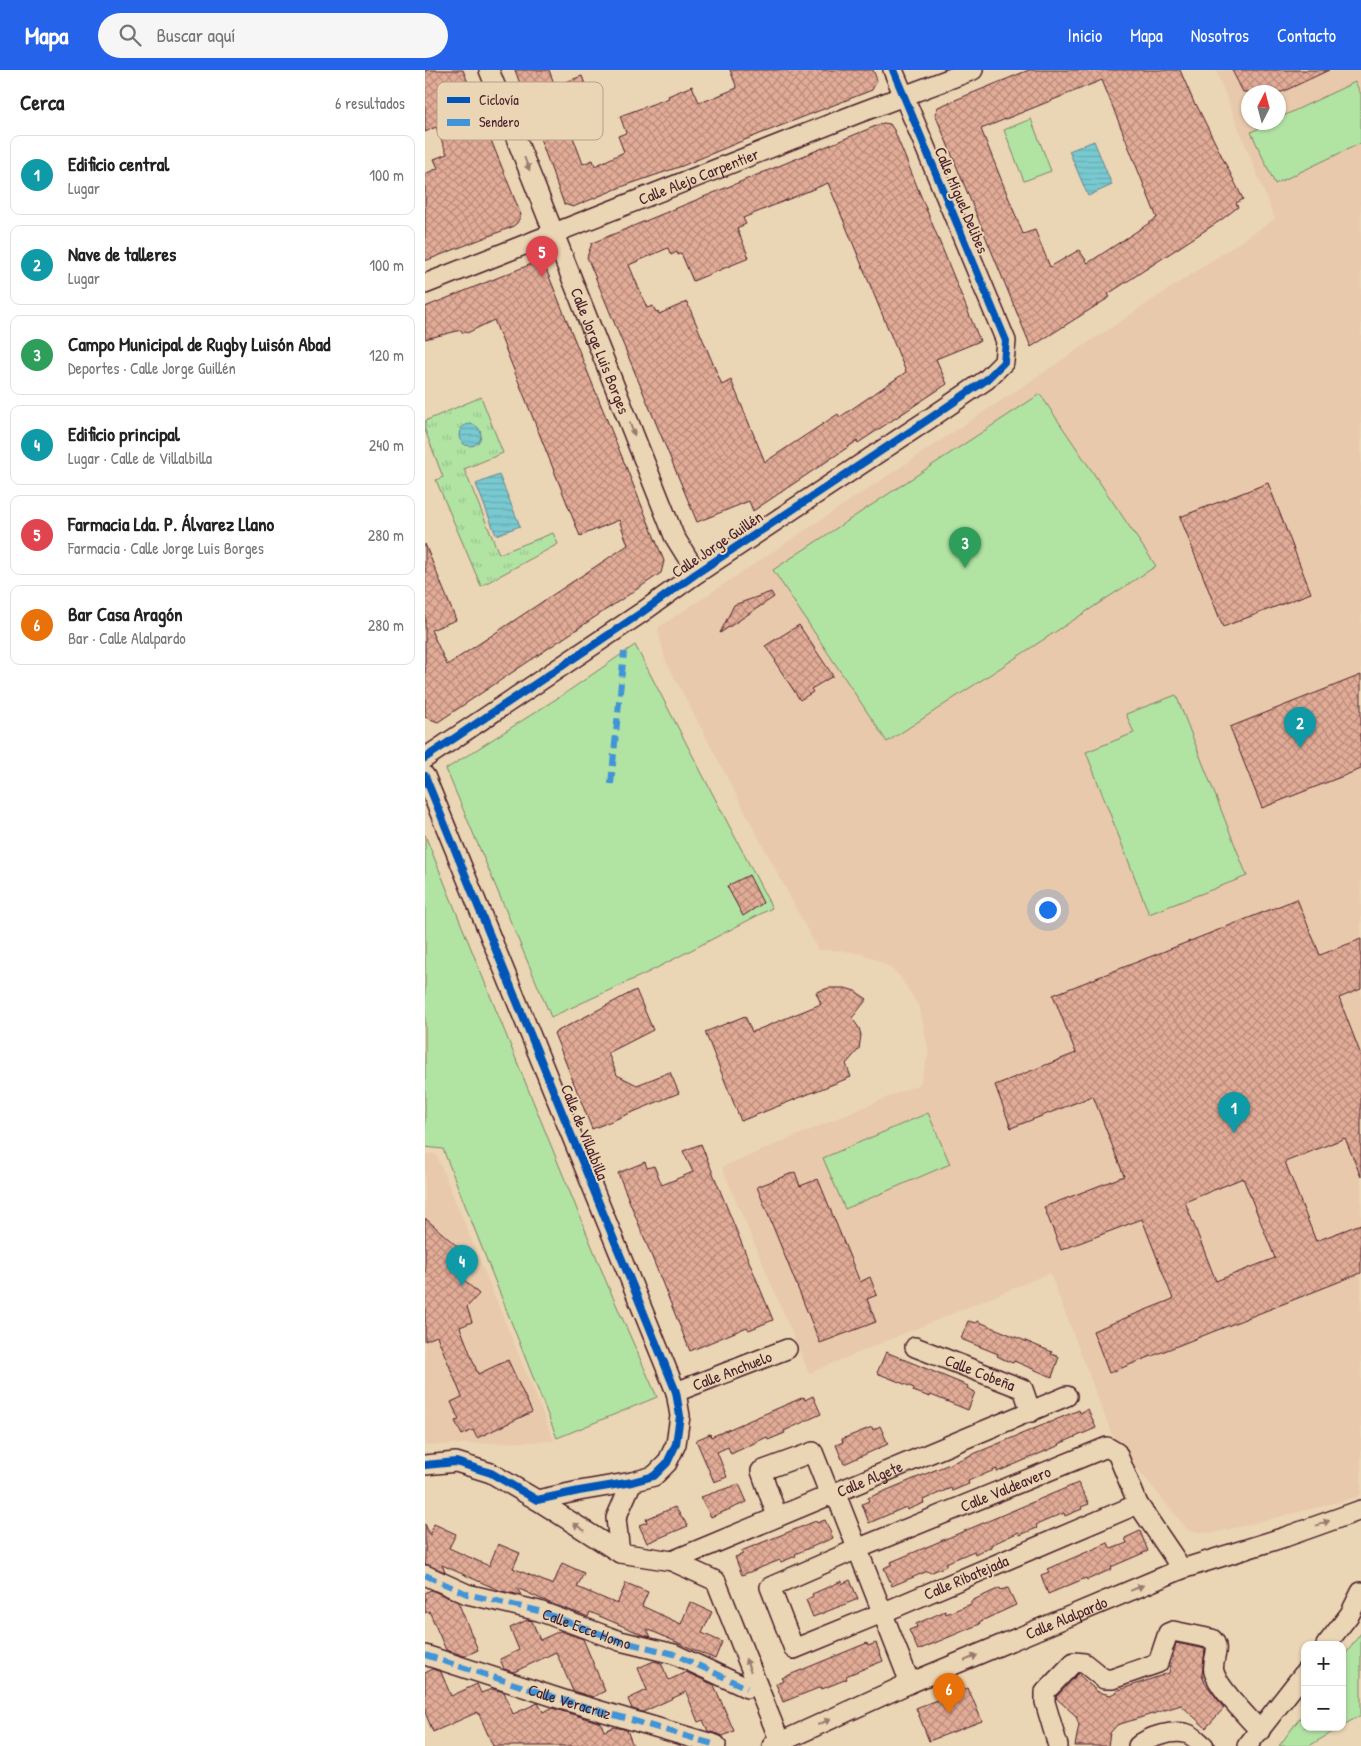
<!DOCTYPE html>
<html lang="es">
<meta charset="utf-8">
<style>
body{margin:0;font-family:"Patrick Hand",sans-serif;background:#f6f6f6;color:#222}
.controls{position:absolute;right:15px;bottom:15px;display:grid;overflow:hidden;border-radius:10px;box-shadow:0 1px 4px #0004}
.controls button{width:45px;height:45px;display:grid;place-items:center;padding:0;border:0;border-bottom:1px solid #e0e0e0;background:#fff;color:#222;font:25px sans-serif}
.compass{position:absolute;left:816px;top:15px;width:45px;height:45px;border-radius:50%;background:#fff;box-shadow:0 1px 4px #0004;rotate:6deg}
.you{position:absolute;left:622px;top:839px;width:18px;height:18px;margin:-12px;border:4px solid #fff;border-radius:50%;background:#1a73e8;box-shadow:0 0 0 8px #1a73e833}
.badge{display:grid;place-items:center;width:32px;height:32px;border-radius:50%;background:#2563eb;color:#fff;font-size:16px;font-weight:700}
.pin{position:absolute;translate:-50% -41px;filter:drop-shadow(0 1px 2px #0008)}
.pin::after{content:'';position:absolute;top:26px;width:18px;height:15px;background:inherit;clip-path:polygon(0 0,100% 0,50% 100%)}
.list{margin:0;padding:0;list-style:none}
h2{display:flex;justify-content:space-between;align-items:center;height:65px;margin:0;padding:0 20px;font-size:21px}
h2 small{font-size:16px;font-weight:400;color:#767676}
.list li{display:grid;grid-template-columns:32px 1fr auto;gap:15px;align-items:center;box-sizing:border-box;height:80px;margin:0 10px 10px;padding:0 10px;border:1px solid #e0e0e0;border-radius:10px}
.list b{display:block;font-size:19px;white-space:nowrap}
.list p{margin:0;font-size:16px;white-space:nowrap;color:#767676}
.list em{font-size:16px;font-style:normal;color:#767676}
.icon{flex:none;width:28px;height:28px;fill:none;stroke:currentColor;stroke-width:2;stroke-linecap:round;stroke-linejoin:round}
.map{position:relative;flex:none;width:936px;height:1676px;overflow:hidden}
header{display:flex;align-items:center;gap:30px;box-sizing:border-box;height:70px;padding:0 25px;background:#2563eb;color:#fff}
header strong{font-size:24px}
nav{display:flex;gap:28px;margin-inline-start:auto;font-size:18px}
.search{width:350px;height:45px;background:#f6f6f6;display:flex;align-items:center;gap:12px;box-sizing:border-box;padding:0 18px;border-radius:28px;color:#767676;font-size:19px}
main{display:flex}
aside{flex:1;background:#fff}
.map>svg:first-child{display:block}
.built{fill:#e8c9ab;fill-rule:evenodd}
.grass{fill:url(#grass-tufts);stroke:#7e8167}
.park{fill:#b1e3a3;stroke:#7e8167}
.water{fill:url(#water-rules);stroke:#66858e}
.building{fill:url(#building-cross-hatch);stroke:#4a1f2b;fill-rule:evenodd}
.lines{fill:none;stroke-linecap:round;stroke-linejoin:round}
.street-casing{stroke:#4a1f2b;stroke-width:22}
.street{stroke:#ead5b4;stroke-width:19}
.quiet{stroke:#4194d7;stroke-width:6;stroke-dasharray:12 6;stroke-linecap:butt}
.cycleway-casing{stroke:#ead5b4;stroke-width:11}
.cycleway{stroke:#0057b8;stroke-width:8}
.oneway{fill:#9a7a70}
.labels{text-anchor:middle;stroke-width:4;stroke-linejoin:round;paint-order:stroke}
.street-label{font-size:16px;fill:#4a1f2b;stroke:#ead5b4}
.key{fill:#ead5b4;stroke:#ba9e8b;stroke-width:1}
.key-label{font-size:14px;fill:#4a1f2b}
</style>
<header>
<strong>Mapa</strong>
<div class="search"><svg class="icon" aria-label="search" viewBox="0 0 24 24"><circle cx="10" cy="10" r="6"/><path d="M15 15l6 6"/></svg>Buscar aquí</div>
<nav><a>Inicio</a><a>Mapa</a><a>Nosotros</a><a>Contacto</a></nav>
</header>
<main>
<aside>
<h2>Cerca<small>6 resultados</small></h2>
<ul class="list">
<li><span class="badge" style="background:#0f9aa8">1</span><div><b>Edificio central</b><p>Lugar</p></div><em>100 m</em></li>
<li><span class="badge" style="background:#0f9aa8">2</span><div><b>Nave de talleres</b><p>Lugar</p></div><em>100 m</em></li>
<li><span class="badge" style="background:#2e9e5b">3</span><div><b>Campo Municipal de Rugby Luisón Abad</b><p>Deportes · Calle Jorge Guillén</p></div><em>120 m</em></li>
<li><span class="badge" style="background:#0f9aa8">4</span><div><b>Edificio principal</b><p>Lugar · Calle de Villalbilla</p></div><em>240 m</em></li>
<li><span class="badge" style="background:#e0444e">5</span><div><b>Farmacia Lda. P. Álvarez Llano</b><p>Farmacia · Calle Jorge Luis Borges</p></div><em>280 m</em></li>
<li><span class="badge" style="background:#e8710a">6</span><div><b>Bar Casa Aragón</b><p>Bar · Calle Alalpardo</p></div><em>280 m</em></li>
</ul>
</aside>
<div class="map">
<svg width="936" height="1676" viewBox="0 0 936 1676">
<defs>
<pattern id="grass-tufts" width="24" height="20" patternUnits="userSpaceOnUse" patternTransform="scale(1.25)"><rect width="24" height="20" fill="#b1e3a3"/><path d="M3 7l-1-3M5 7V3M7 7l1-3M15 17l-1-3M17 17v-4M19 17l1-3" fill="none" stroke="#9ac28c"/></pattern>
<pattern id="water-rules" width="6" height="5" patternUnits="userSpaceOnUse" patternTransform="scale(1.25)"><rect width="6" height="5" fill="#78c9d0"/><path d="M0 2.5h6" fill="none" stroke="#69acb3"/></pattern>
<pattern id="building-cross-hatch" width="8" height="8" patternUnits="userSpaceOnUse" patternTransform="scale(1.25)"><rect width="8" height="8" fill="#e2ac97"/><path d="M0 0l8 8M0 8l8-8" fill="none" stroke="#b98b7b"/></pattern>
</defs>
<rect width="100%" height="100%" fill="#ead5b4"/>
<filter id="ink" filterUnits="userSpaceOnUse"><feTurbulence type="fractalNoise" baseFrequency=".02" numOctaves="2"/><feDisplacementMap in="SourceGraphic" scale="10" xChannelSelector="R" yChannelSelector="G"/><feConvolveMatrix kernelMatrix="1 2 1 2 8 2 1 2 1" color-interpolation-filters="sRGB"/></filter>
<g filter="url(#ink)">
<path class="built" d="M791,0H936V1423L932,1427L789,1463L764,1461L689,1370L625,1203L384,1303L297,1097L495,1014L504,983L495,938L475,906L459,893L438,884L416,880H393L240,589L233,558L850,149ZM824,22H854V52H824Z
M0,1084H11L129,1371L0,1375Z"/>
<path class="grass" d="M56,327L78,383L39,399L74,484L128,463L133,474L56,516L11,410L18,407L0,360V351Z"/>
<path class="park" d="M930,12L936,24V73L850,114L826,62L845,53L854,52V48Z
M606,49L626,101L599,111L579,60Z
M615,324L731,496L462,672L348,500Z
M210,575L347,838L224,902L126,947L21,699L139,624Z
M751,625L822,806L724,844L661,682L709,663L701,644Z
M0,765L183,1216L232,1327L132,1368L18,1079L0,1077Z
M503,1043L525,1094L420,1139L398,1088Z
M936,1563V1645L917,1656V1589Z
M880,1641V1657H916L884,1676H854Z"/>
<path class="water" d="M669,71L687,115L663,126L644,81Z
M34 365a11 11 0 1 1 22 0a11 11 0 1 1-22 0Z
M74,405L95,456L71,465L51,414Z"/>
<path class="building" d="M0,0H38L96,145L92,153L87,157L0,191V104L13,98L9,89L22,84L11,57L0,62Z
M90,0H124L130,16L157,6L166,31L153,36L160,53L145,59L158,94L168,90L170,96L199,82L193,66L201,63L195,46L244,28L243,26L267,16L274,32L280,30V31L312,18L305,0H448L452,10L447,20L317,71L257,96L196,117L148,137L139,134Z
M604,0H755L770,35L771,34L818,129L811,133L813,137L796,150L683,224L685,227L606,277L510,44L513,37ZM677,10L732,148L663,193L654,180L625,197L610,160L598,164L556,59Z
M807,0H904L857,22H818Z
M458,53L465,54L469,60L555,271L511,289L522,314L433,373L432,371L328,441L324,431L272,452L162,187L167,173ZM403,113L481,302L415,347L413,344L340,392L306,310L297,315L262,232L234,244L233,241L231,242L228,236L222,238L204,195L243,178L246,185L252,182L253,185L256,183L268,211L324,188L312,158L321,154L318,148Z
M109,193L121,199L239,491L236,503L13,652L0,647V474L31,550L6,560L22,595L203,475L194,450L155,466L69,250L42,263L41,261L38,263L36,260L0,269V237Z
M843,413L886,523L798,557L755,447Z
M346,522L349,527L295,563L309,535Z
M374,555L408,606L386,619L388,622L375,630L350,592L351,591L340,576Z
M936,605V699L837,738L805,657Z
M324,805L338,833L318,846L302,816Z
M872,829L895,885L936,869V919L914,928L936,985V1107L920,1068L860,1092L891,1171L936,1154V1203L684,1303L668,1261L748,1229L717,1149L636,1180L619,1137L699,1106L668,1026L586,1058L570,1015L651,983L628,925ZM818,1108L850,1188L791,1211L760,1132Z
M404,918H420L430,921L442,929L427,948L434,958L436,965L434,979L421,994L426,1007L316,1051L280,962L320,946L327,962L396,934L391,922Z
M211,920L228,960L183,983L192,1005L212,1015L245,1002L254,1023L167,1059L129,963Z
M276,1074L348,1250L324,1260L322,1257L265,1281L193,1103L220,1092L222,1098L229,1096L237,1115L268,1102L258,1081Z
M370,1102L375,1116L393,1109L435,1212L445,1207L452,1225L442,1229L451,1252L395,1273L332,1117Z
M0,1148L34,1178L27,1186L44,1201L37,1208L54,1224L42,1237L47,1252L35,1257L53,1304L83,1290L107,1342L52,1368L48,1360L37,1365L30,1351L34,1350L26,1332L37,1327L12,1266L0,1271Z
M543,1251L551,1253L552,1251L627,1282L626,1284L634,1287L627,1307L589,1291L588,1293L580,1290L572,1286L573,1284L536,1269Z
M461,1282L543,1316L542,1318L550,1322L543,1340L506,1325L505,1327L488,1321L489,1318L452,1303Z
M388,1326L396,1344L359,1361L360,1363L343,1370L342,1367L306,1384L303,1377L292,1382L302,1407L289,1412L271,1370L285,1364L286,1367L379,1327L380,1330Z
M663,1339L671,1358L634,1374L635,1375L572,1402V1399L543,1411L544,1414L527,1421L526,1418L498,1430L499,1433L482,1440L481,1437L444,1453L437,1434L444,1431L443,1428L654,1340L655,1343Z
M455,1356L463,1374L419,1394L411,1375L418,1372L417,1369L447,1357L448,1360Z
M653,1413L664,1434L656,1437L657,1439L640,1446L639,1443L611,1455L612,1458L595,1465L594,1462L566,1475V1477L558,1480L550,1484L549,1481L521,1493V1496L505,1503L503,1501L467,1516L459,1498L467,1494L466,1492Z
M314,1414L322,1432L286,1447L276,1427Z
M250,1437L263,1456L222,1473L214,1455L222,1452L221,1449Z
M400,1450L408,1468L370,1484L371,1486L356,1492L355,1490L317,1505L310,1487L318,1484L316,1481L391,1451L392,1453Z
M0,1454L5,1465L9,1454L31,1464L24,1478L64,1496L73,1474L95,1483L88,1498L128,1515L137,1493L159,1503L152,1517L192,1534L201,1513L223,1522L217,1536L256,1554L265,1532L287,1542L277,1563L297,1572L290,1589L222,1559L226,1567L216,1564L165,1542L163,1547L161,1546L125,1533L92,1518L96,1525L76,1521L17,1495L20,1502L0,1494Z
M715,1461L723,1481L686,1497L687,1499L662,1510L661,1508L623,1524L616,1505L624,1502L622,1499L683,1473L686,1479L702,1473L700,1468Z
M425,1510L433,1529L388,1547L381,1530L388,1526L387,1524L417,1511V1514Z
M575,1518L576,1520L583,1518L591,1535L554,1552L555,1554L493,1580L484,1560L492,1557L491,1554L520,1541L521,1544L546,1534V1531Z
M6,1520L33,1532L53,1580L40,1586L21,1580L4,1541L0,1543V1523Z
M102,1550L107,1551L115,1570L135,1561L158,1569L180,1621L168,1627L148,1621L131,1582L89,1602L79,1599L75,1589L94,1580L85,1558Z
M442,1573L443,1576L451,1573L458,1591L421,1606L422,1609L397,1619L396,1617L358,1632L351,1614L359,1611L357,1608Z
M751,1573L780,1579L777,1605L780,1613L799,1638L781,1658L756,1635L692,1655L685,1663L683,1676H650L654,1655L651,1646L631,1628V1627L653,1604L673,1622L685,1625L692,1622L691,1621L744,1603Z
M229,1591L236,1593L244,1610L261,1602L289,1615L309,1661L298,1666L283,1661L278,1650L273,1652L261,1622L218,1642L207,1639L203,1629L222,1620L213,1598Z
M8,1599L16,1602L26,1626L52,1614L56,1623L67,1619L79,1622L88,1644L113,1633L118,1642L127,1638L176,1653L179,1661L189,1657L202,1660L208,1676H68L53,1642L8,1662L0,1642V1603Z
M543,1618L557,1651L504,1671L491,1638Z"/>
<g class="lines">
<g class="street-casing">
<g id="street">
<path id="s1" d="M64,0L249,466L272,503"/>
<path id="s2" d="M0,214L431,44L548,0"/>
<path d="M0,688L216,543L272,503L504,349L561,310L579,292L581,271L468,0"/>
<path d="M0,706L251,1322L255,1346L251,1374L242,1393L229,1406L207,1412L154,1421L112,1430L66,1403L31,1392L0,1395"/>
<path id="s3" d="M490,1277L598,1319L606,1342"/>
<path id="s4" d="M251,1322L362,1279"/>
<path d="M207,1412L191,1448L195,1483L247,1491L291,1511L355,1672"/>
<path d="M112,1430L195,1483"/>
<path id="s5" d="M713,1434L457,1543L369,1579L345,1517L432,1479L682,1377L692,1383L713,1434L757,1499"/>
<path d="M352,1446L336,1401L388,1382L405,1425L414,1432L485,1613"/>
<path id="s6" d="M247,1491L642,1326"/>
<path id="s7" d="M0,1505L42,1524L114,1541L195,1571L249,1584L322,1618"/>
<path d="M901,1575L925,1544L936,1522"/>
<path d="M0,1585L142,1631L291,1675"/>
<path id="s8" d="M347,1676L485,1613L757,1499L860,1467L936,1440"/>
<path d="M633,1676L620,1632V1622L649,1592L659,1593L679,1609H687L733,1593L743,1563L748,1561L787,1569C797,1578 786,1591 789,1602C794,1619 822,1646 835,1661"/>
<path d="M713,1676C723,1667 749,1659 763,1664C769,1666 774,1672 779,1676"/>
<path d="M822,1676L880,1602"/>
</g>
</g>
<use href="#street" class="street"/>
<g class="quiet">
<path d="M186,714L199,582"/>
<path d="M0,1505L42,1524L114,1541L195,1571L249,1584L322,1618"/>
<path id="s9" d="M0,1585L142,1631L291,1675"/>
</g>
<g class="cycleway-casing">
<path id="cycleway" d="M0,688L216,543L272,503L504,349L561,310L579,292L581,271L468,0
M0,706L251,1322L255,1346L251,1374L242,1393L229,1406L207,1412L154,1421L112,1430L66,1403L31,1392L0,1395"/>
</g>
<use href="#cycleway" class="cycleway"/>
</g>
<defs><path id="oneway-solid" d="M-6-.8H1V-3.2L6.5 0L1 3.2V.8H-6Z" transform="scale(1.25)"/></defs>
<g class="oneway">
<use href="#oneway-solid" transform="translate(102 94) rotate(68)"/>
<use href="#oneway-solid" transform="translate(207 359) rotate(69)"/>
<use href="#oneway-solid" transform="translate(898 1453) rotate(-19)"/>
<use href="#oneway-solid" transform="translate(154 1457) rotate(-148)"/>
<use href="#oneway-solid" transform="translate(712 1518) rotate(-23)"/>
<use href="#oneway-solid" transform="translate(546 1588) rotate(-23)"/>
<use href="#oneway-solid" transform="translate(323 1595) rotate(-111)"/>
<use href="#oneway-solid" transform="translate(399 1652) rotate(-24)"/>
</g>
</g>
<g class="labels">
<g class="street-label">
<text dy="6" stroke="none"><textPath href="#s2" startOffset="294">Calle Alejo Carpentier</textPath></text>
<text transform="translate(537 130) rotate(67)" y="6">Calle Miguel Delibes</text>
<text dy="6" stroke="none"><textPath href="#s1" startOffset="302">Calle Jorge Luis Borges</textPath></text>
<text transform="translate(292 474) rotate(-34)" y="6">Calle Jorge Guillén</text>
<text transform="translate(160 1062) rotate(68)" y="6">Calle de Villalbilla</text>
<text dy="6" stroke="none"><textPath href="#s4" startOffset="60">Calle Anchuelo</textPath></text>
<text dy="6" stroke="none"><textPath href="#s3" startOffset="70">Calle Cobeña</textPath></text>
<text dy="6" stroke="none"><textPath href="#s6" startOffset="214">Calle Algete</textPath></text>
<text dy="6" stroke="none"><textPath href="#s5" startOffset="695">Calle Valdeavero</textPath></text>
<text transform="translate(541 1507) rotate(-23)" y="6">Calle Ribatejada</text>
<text dy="6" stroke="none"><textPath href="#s8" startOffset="321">Calle Alalpardo</textPath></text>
<text dy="6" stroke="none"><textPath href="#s7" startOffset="171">Calle Ecce Homo</textPath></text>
<text dy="6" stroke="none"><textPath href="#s9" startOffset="152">Calle Veracruz</textPath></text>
</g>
</g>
<rect x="12" y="12" width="166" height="58" rx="8" class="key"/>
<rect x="22" y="27" width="23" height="6" fill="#0057b8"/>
<rect x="22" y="49" width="23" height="7" fill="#4194d7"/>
<g class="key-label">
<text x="54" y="35">Ciclovía</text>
<text x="54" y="57">Sendero</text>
</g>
</svg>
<div class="controls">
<button>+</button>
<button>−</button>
</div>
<svg class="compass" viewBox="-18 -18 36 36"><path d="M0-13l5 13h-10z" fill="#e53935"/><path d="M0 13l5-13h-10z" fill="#767676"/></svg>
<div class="you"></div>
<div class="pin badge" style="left:809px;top:1063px;background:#0f9aa8">1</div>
<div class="pin badge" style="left:875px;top:678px;background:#0f9aa8">2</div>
<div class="pin badge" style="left:540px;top:498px;background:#2e9e5b">3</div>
<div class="pin badge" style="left:37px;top:1216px;background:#0f9aa8">4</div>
<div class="pin badge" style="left:117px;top:207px;background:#e0444e">5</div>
<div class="pin badge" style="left:524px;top:1644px;background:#e8710a">6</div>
</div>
</main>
